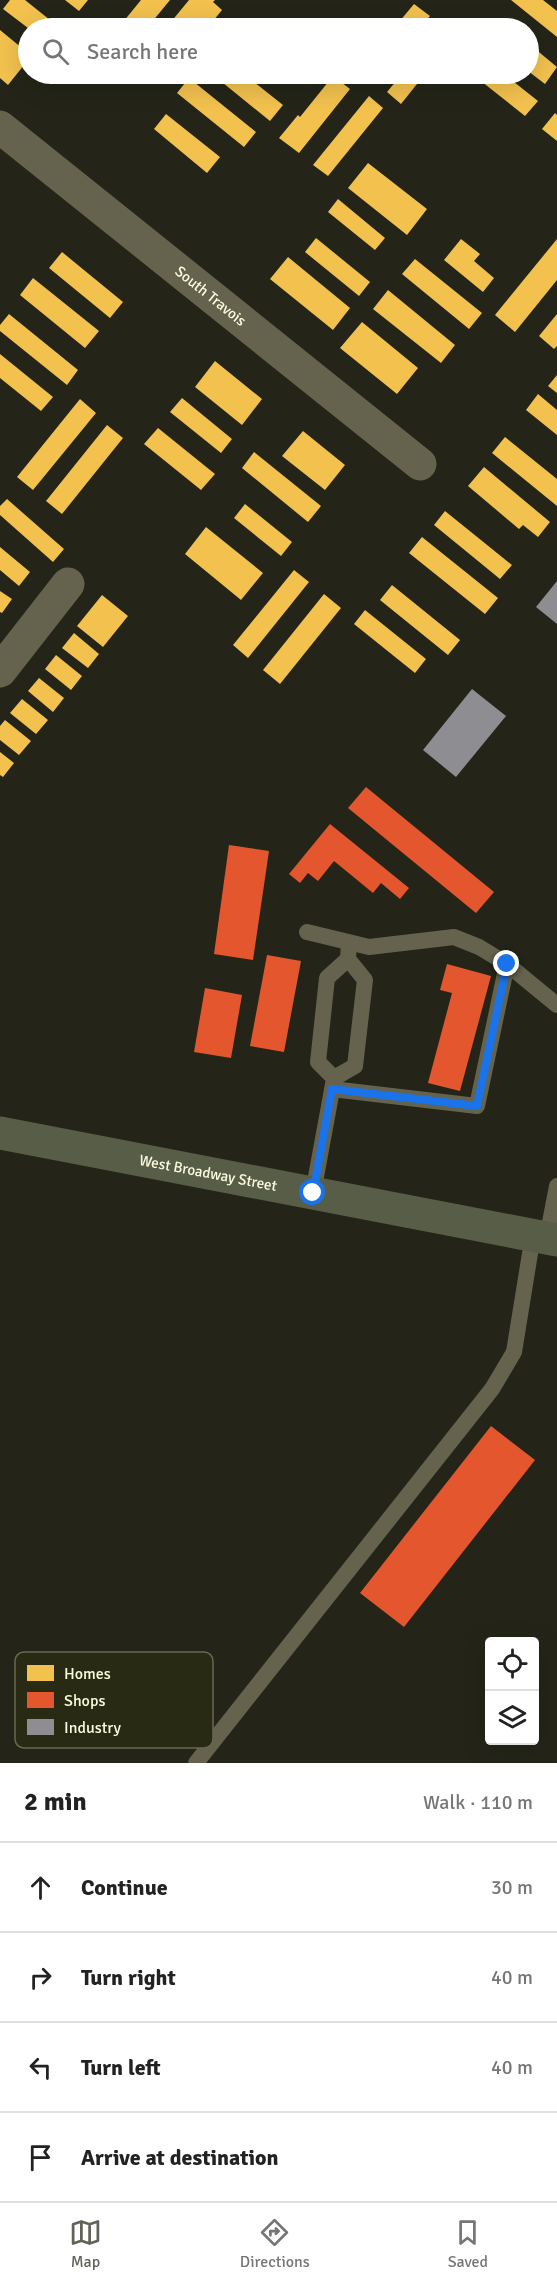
<!DOCTYPE html>
<meta charset="utf-8">
<style>
body{margin:0;font-family:Signika,sans-serif;background:#f6f6f6;color:#222}
.controls{position:absolute;right:18px;bottom:18px;display:grid;overflow:hidden;border-radius:6px;box-shadow:0 6px 24px #0002}
.controls button{width:54px;height:54px;display:grid;place-items:center;padding:0;border:0;border-bottom:2px solid #e0e0e0;background:#fff;color:#222;font:30px sans-serif}
.stop{position:absolute;width:18px;height:18px;margin:-14px;border:4px solid #1a73e8;border-radius:50%;background:#fff}
.stop.end{background:#1a73e8;border-color:#fff;box-shadow:0 2px 6px #0008}
.list{margin:0;padding:0;list-style:none}
h2{display:flex;justify-content:space-between;align-items:center;height:78px;margin:0;padding:0 24px;font-size:26px}
h2 small{font-size:20px;font-weight:400;color:#767676}
.list li{display:grid;grid-template-columns:39px 1fr auto;gap:18px;align-items:center;box-sizing:border-box;height:90px;padding:0 24px;border-top:2px solid #e0e0e0}
.list b{display:block;font-size:22px;white-space:nowrap}
.list em{font-size:20px;font-style:normal;color:#767676}
.icon{flex:none;width:33px;height:33px;fill:none;stroke:currentColor;stroke-width:2;stroke-linecap:round;stroke-linejoin:round}
.map{position:relative;flex:none;width:557px;height:1763px;overflow:hidden}
.search{position:absolute;background:#fff;box-shadow:0 6px 24px #0002;left:18px;right:18px;top:18px;height:66px;display:flex;align-items:center;gap:15px;box-sizing:border-box;padding:0 21px;border-radius:33px;color:#767676;font-size:22px}
.sheet{height:438px;background:#fff}
nav{display:flex;justify-content:space-around;align-items:center;box-sizing:border-box;height:84px;border-top:2px solid #e0e0e0;background:#fff;font-size:16px;color:#767676}
nav a{display:grid;justify-items:center;gap:3px}
nav .on{color:#626258}
.map>svg:first-child{display:block}
.homes{fill:#f2c14e}
.shops{fill:#e4572e}
.industry{fill:#8d8d92}
.lines{fill:none;stroke-linecap:round;stroke-linejoin:round}
.lane{stroke:#65634e;stroke-width:16}
.street{stroke:#65634e;stroke-width:33}
.primary{stroke:#585d47;stroke-width:33}
.route{stroke:#1a73e8;stroke-width:8}
.labels{text-anchor:middle;stroke-width:6;stroke-linejoin:round;paint-order:stroke}
.street-label{font-size:15px;fill:#fcfdde;stroke:#282a13}
.key{fill:#282a13;stroke:#686950;stroke-width:1.5}
.key-label{font-size:16px;fill:#fcfdde}
</style>
<div class="map">
<svg width="557" height="1763" viewBox="0 0 557 1763">
<rect width="100%" height="100%" fill="#242518"/>
<path class="homes" d="M10,0H25L60,28H28L3,9Z
M65,0H88L79,11Z
M141,0H170L147,28H121L119,27Z
M189,0H215L213,2L222,10L209,26L201,19L193,28H166Z
M511,0H543L557,11V37Z
M414,4L430,16L420,28H394Z
M0,30L28,53V60L8,85L0,78Z
M528,43L557,67L545,84L528,71Z
M212,74H244L283,105L270,121Z
M365,74H384L376,82Z
M402,74H425L401,104L387,92Z
M472,74H504L538,101L525,116Z
M333,76L350,89L299,153L279,138L298,115L300,117Z
M189,78L256,132L244,147L177,93Z
M369,96L383,108L328,176L313,165Z
M555,113L557,115V141L542,129Z
M166,114L220,157L207,173L154,129Z
M368,163L427,209L407,235L348,188Z
M338,199L385,238L375,250L328,212Z
M316,238L370,282L359,296L305,252Z
M461,239L480,254L474,261L494,278L483,292L444,260Z
M557,239V280L515,332L495,315Z
M62,252L123,302L110,318L49,268Z
M288,257L350,308L333,330L270,279Z
M415,259L482,313L469,329L402,274Z
M33,278L99,331L85,348L20,295Z
M388,290L455,345L441,363L373,309Z
M9,314L78,370L67,385L0,331V325Z
M557,314V346L554,349L539,336Z
M362,322L418,368L397,394L340,348Z
M0,354L53,397L41,411L0,378Z
M215,361L262,399L242,425L195,387Z
M557,375V393L548,386Z
M538,394L557,410V435L526,410Z
M182,398L232,439L221,453L170,412Z
M80,399L96,413L33,490L17,477Z
M107,425L123,438L62,514L46,501Z
M158,428L215,474L201,490L144,444Z
M303,431L345,465L325,490L282,456Z
M505,437L557,479V506L492,453Z
M254,452L321,506L308,522L242,468Z
M484,467L550,522L538,537L523,525L519,529L468,486Z
M7,499L64,549L53,562L0,515V506Z
M245,504L292,542L281,556L234,518Z
M445,511L512,565L500,579L434,525Z
M206,527L263,573L241,600L185,554Z
M422,537L498,598L485,614L409,553Z
M0,547L30,572L19,586L0,570Z
M294,570L309,582L248,658L233,645Z
M392,585L460,640L448,655L380,600Z
M0,591L12,599L2,613L0,612Z
M324,594L341,608L280,684L263,670Z
M102,595L128,616L103,647L77,626Z
M365,610L426,659L415,673L354,624Z
M74,633L99,654L88,668L62,648Z
M56,655L82,676L71,690L45,669Z
M39,678L64,698L53,712L28,691Z
M22,699L48,720L36,734L10,713Z
M5,720L31,741L19,755L0,740V726Z
M0,752L14,763L3,777L0,775Z"/>
<path class="shops" d="M366,787L494,892L476,913L348,808Z
M330,824L409,888L400,899L381,883L373,893L334,861L318,881L308,873L300,883L289,874Z
M229,845L269,851L253,960L214,954Z
M267,955L301,961L284,1052L250,1046Z
M447,964L491,976L460,1091L428,1083L452,993L440,990Z
M205,988L242,995L231,1058L194,1052Z
M491,1426L535,1460L404,1627L360,1593Z"/>
<path class="industry" d="M557,581V624L536,607Z
M472,689L506,716L456,777L423,750Z"/>
<g class="lines">
<path class="lane" d="M307,932L369,947L454,937L479,947L507,964L557,1005
M348,959L365,980L355,1066L334,1078L318,1062L327,978L348,959L349,942
M332,1089L477,1106L507,964
M313,1193L334,1079
M547,1238L557,1186
M196,1763L492,1389L514,1352L533,1235"/>
<g class="street">
<path id="s1" d="M0,127L420,464"/>
<path d="M0,671L68,584"/>
</g>
<path class="primary" id="s2" d="M0,1133L557,1240"/>
</g>
<g class="lines">
<path class="route" d="M313,1193L332,1089L477,1106L507,964"/>
</g>
<g class="labels">
<g class="street-label">
<text dy="5" stroke="none"><textPath href="#s1" startOffset="270">South Travois</textPath></text>
<text dy="5" stroke="none"><textPath href="#s2" startOffset="212">West Broadway Street</textPath></text>
</g>
</g>
<rect x="15" y="1652" width="198" height="96" rx="9" class="key"/>
<rect x="27" y="1665" width="27" height="16" fill="#f2c14e"/>
<rect x="27" y="1692" width="27" height="16" fill="#e4572e"/>
<rect x="27" y="1719" width="27" height="16" fill="#8d8d92"/>
<g class="key-label">
<text x="64" y="1679">Homes</text>
<text x="64" y="1706">Shops</text>
<text x="64" y="1733">Industry</text>
</g>
</svg>
<div class="controls">
<button><svg class="icon" aria-label="locate" viewBox="0 0 24 24"><circle cx="12" cy="12" r="6"/><path d="M12 2v4M12 18v4M2 12h4M18 12h4"/></svg></button>
<button><svg class="icon" aria-label="layers" viewBox="0 0 24 24"><path d="M12 4l9 5-9 5-9-5zM3 14l9 5 9-5"/></svg></button>
</div>
<div class="stop" style="left:313px;top:1193px"></div>
<div class="stop end" style="left:507px;top:964px"></div>
<div class="search"><svg class="icon" aria-label="search" viewBox="0 0 24 24"><circle cx="10" cy="10" r="6"/><path d="M15 15l6 6"/></svg>Search here</div>
</div>
<section class="sheet">
<h2>2 min<small>Walk · 110 m</small></h2>
<ul class="list">
<li><svg class="icon" aria-label="ahead" viewBox="0 0 24 24"><path d="M12 20V5M6 11l6-6 6 6"/></svg><div><b>Continue</b></div><em>30 m</em></li>
<li><svg class="icon" aria-label="right" viewBox="0 0 24 24"><path d="M7 20v-9h11M14 6l5 5-5 5"/></svg><div><b>Turn right</b></div><em>40 m</em></li>
<li><svg class="icon" aria-label="left" viewBox="0 0 24 24"><path d="M17 20v-9H6M10 6l-5 5 5 5"/></svg><div><b>Turn left</b></div><em>40 m</em></li>
<li><svg class="icon" aria-label="arrive" viewBox="0 0 24 24"><path d="M6 21V4h12l-3 4 3 4H6"/></svg><div><b>Arrive at destination</b></div></li>
</ul>
</section>
<nav>
<a class="on"><svg class="icon" aria-label="map" viewBox="0 0 24 24"><path d="M3 6l6-2 6 2 6-2v14l-6 2-6-2-6 2zM9 4v14M15 6v14"/></svg>Map</a>
<a><svg class="icon" aria-label="directions" viewBox="0 0 24 24"><path d="M12 3l9 9-9 9-9-9zM9 14v-3h6M13 9l2 2-2 2"/></svg>Directions</a>
<a><svg class="icon" aria-label="saved" viewBox="0 0 24 24"><path d="M7 4h10v16l-5-4-5 4z"/></svg>Saved</a>
</nav>
